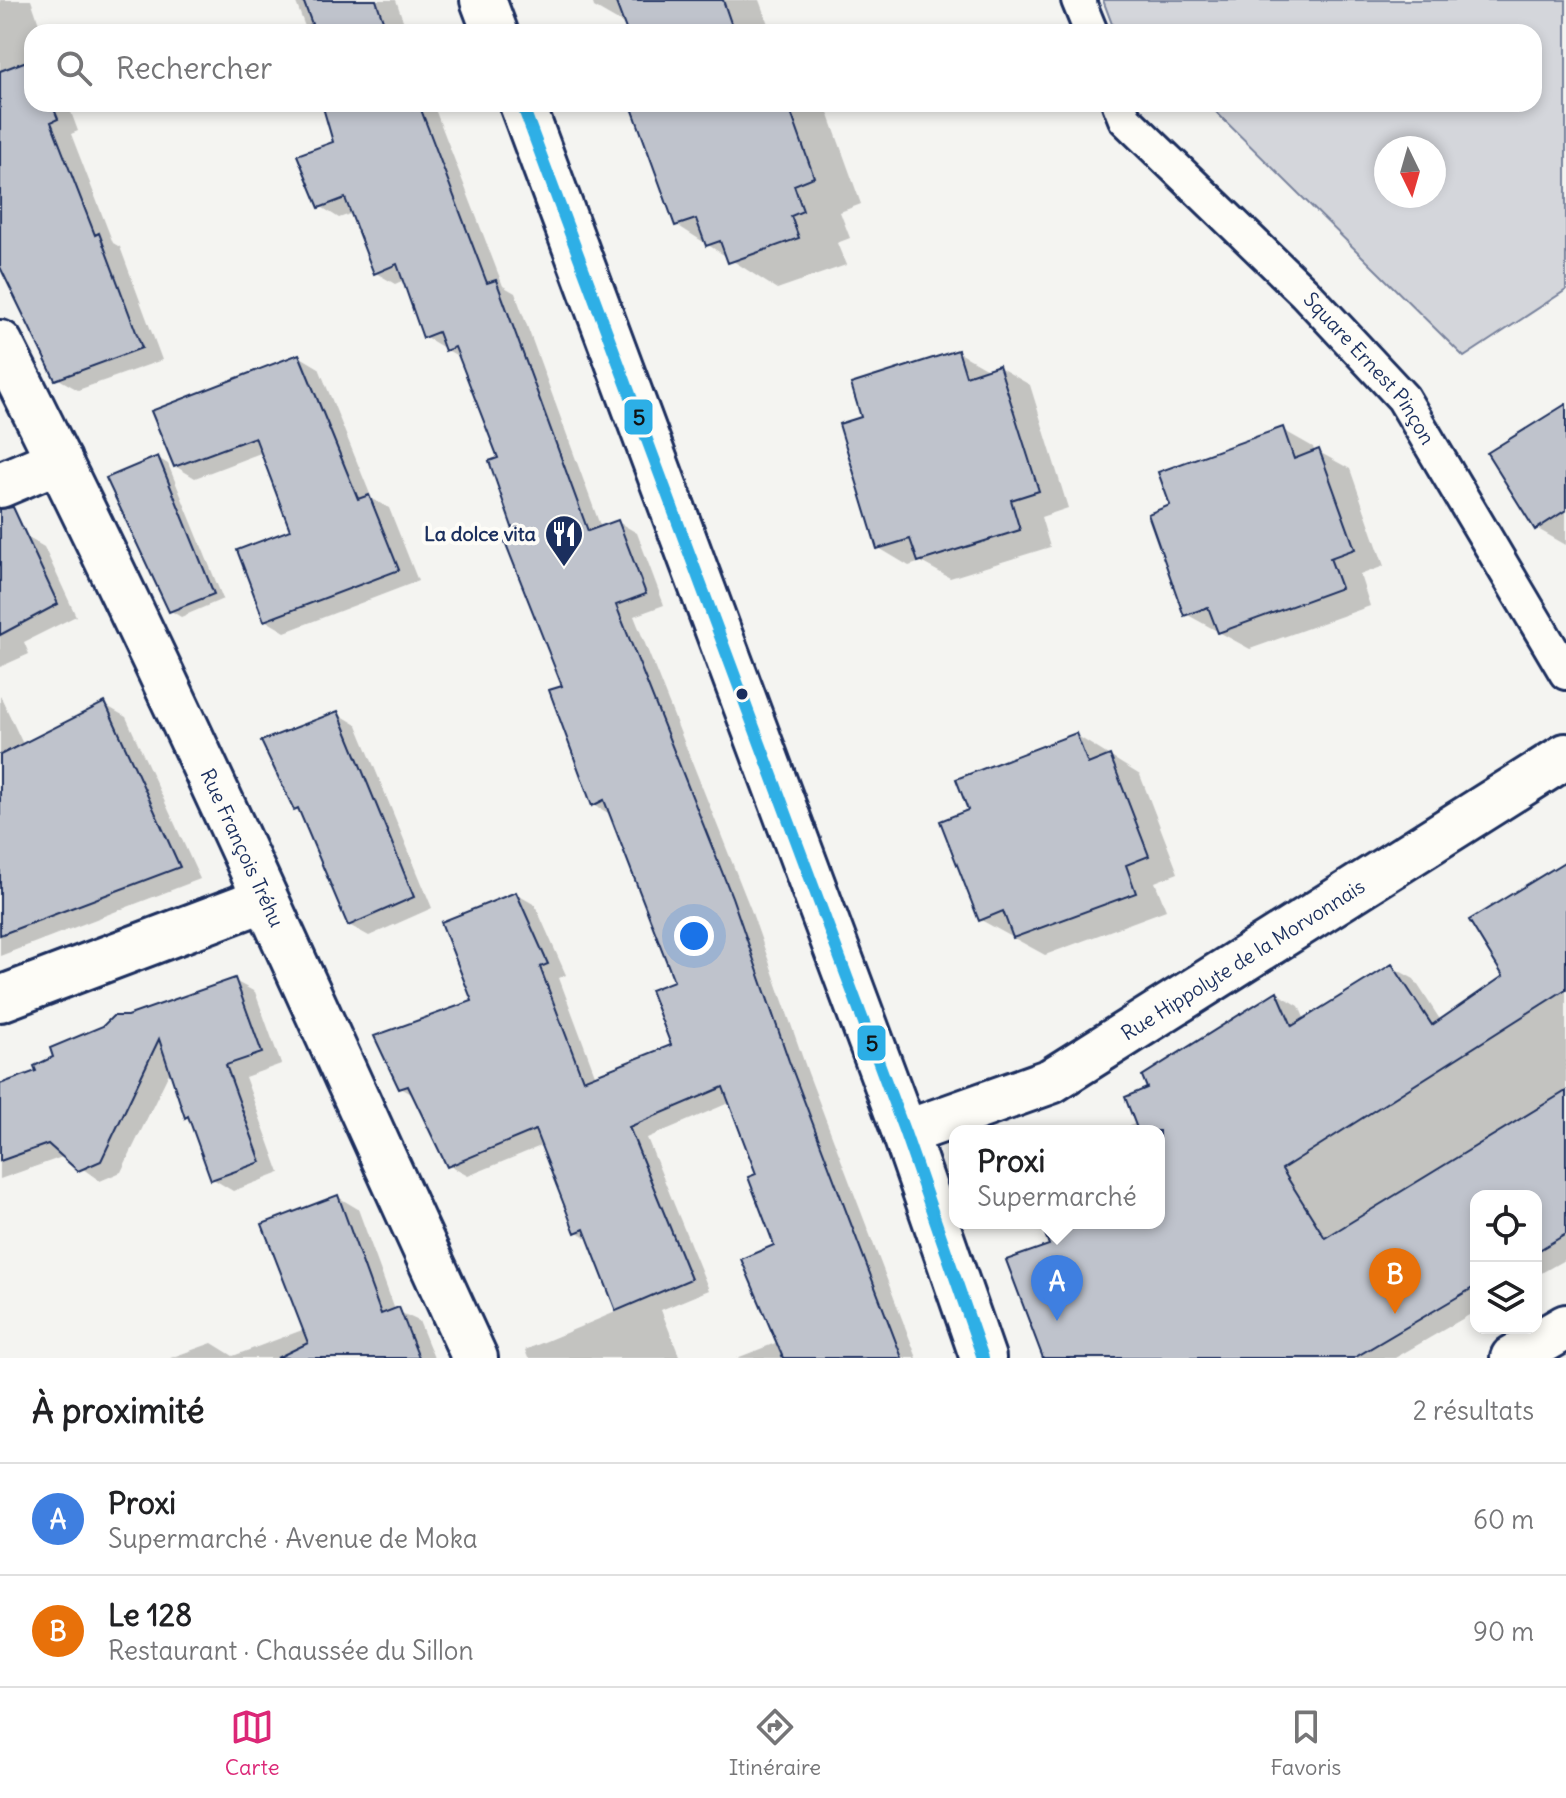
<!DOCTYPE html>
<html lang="fr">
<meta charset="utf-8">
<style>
body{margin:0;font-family:Delius,sans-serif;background:#f6f6f6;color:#202124}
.controls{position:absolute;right:24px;bottom:24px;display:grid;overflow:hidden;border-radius:16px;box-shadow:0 4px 12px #0003}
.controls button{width:72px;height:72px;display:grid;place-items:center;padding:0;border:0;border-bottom:2px solid #e0e0e0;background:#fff;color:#202124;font:40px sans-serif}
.compass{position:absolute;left:1374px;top:136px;width:72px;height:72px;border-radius:50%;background:#fff;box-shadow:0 4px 12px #0003;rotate:175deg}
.you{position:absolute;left:694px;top:936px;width:28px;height:28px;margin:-20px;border:6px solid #fff;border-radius:50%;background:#1a73e8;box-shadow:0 0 0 12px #1a73e833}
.badge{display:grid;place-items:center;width:52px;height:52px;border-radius:50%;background:#db2777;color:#fff;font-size:26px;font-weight:700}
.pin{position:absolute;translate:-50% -66px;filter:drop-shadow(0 2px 4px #0008)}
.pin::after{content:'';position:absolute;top:42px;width:28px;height:24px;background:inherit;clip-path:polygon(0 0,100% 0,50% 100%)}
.popup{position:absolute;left:949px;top:1125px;width:216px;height:104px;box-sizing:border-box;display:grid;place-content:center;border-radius:16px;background:#fff;filter:drop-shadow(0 2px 6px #0005);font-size:26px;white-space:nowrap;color:#757577}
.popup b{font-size:30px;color:#202124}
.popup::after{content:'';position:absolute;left:50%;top:100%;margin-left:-16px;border:16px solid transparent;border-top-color:#fff}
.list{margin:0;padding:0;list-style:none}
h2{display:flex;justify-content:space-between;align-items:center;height:104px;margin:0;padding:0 32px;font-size:34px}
h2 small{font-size:26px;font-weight:400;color:#757577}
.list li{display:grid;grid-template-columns:52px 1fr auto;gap:24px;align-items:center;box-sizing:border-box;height:112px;padding:0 32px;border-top:2px solid #e0e0e0}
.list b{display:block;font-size:30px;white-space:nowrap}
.list p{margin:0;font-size:26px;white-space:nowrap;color:#757577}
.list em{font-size:26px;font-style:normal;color:#757577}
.icon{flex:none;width:44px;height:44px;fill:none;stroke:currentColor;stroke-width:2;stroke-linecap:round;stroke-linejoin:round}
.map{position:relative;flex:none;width:1566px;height:1358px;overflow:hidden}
.search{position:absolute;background:#fff;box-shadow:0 4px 12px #0003;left:24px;right:24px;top:24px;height:88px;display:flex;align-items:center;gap:20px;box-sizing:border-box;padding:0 28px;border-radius:24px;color:#757577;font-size:30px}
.sheet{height:328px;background:#fff}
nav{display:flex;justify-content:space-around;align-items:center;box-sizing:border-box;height:112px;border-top:2px solid #e0e0e0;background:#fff;font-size:22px;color:#757577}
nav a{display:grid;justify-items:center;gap:4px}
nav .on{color:#db2777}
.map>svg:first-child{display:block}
.green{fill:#d4d6db;stroke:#78829c;stroke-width:2;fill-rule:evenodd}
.shadow{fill:#0003}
.building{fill:#bfc3cc;stroke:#1b2f5e;stroke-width:2}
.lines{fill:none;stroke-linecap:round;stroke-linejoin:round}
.service-casing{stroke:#1b2f5e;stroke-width:38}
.minor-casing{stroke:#1b2f5e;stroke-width:50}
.secondary-casing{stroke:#1b2f5e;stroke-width:50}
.service{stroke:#fdfcf7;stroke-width:32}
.minor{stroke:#fdfcf7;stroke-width:44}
.secondary{stroke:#fdfcf7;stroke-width:44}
.bus-1-casing{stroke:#fdfcf7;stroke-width:18}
.bus-1{stroke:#2dafe6;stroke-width:12}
.bus-dot{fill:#1b2f5e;stroke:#fdfcf7;stroke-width:3}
.labels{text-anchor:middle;stroke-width:8;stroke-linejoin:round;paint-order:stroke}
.street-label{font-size:20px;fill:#1b2f5e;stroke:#fdfcf7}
.poi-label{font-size:20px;font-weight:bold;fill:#1b2f5e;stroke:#fdfcf7;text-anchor:end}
.line-badge{stroke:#fdfcf7;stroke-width:3}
.pale-badge-label{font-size:22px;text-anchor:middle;font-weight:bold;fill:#111}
</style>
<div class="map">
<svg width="1566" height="1358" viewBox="0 0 1566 1358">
<rect width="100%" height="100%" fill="#f4f4f1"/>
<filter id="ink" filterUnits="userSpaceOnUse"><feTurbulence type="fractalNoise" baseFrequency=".0125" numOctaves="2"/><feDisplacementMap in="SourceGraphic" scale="16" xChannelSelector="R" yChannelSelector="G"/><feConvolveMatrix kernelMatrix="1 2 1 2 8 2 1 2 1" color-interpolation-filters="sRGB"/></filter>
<g filter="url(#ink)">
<path class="green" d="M1103,0H1566V290L1464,357L1208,104H1534V32H1115ZM1386,148H1434V196H1386Z"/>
<path class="shadow" d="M0,0H31L42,32H32V104H68L78,131L71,134L113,243L120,247L162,360L78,390L57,378L0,210Z
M295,0H396L407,32H307Z
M592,0H759L771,32H629L627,26L594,7Z
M333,104H433L503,286L515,293L601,528L618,522L637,533L664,605L634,616L751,910L808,1073L917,1358H737L778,1342L777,1246L758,1175L731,1102L647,1138L709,1290L661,1310L680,1358H528L525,1350L618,1311L590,1239L577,1232L543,1145L468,1176L448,1165L415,1096L401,1088L475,1002L516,894L535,905L566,975L559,978L596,1077L674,1046L676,982L612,815L594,805L565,687L516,531L500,459L461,358L424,336L404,280L395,284L376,273L353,213L339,218L320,206L335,143Z
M640,104H825L861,204L840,212L850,238L837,243L846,265L777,289L677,225L634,106Z
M958,352L989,370L999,367L1030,385L1068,508L1041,517L1050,547L950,578L921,562L909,566L879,548L864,418Z
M299,356L319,368L372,499L389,508L418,581L285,632L265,620L292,531L263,452L195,478L175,466Z
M1566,406V545L1536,528Z
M1283,430L1313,447L1315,453L1319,452L1350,469L1384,566L1360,575L1370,606L1250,649L1186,614L1173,506Z
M158,458L168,464L223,599L181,617L171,611Z
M25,536L44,547L76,616L24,642L29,654L0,667V548Z
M0,695L30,759L0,769Z
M105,705L126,717L200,879L0,956V855Z
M337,713L357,725L432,908L369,936L349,925L301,812L295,809Z
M1076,735L1140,775L1178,873L1155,882L1166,910L1045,955L981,920L970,812Z
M1566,863V1259L1536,1276V1196H1476V1311L1395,1358H1045L1051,1246L1043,1223H1159V1131H1116L1137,1123L1150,1089L1277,993L1299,1006L1305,1020L1392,967L1414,979L1441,1021L1505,976Z
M235,981L255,992L281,1064L245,1077L280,1173L233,1191L213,1179L171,1069L121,1172L100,1181L65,1156L0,1179V1087L39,1072L127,1018Z
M338,1197L358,1209L395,1310L419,1321L434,1358H170L212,1343L233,1356L305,1329Z"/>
<path class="building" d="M303,0H376L387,32H304L303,28L312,24Z
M615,0H723L734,32H627Z
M32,59V104H52L58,119L51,122L95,235L99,233L142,348L55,380L0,267V71Z
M322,104H411L413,110L420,107L487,283L496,280L588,531L618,520L646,594L616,605L732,897L789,1061L902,1358H783L741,1259L774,1245L748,1177L756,1174L723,1087L629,1127L691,1279L616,1311L584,1229L575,1233L535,1130L447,1167L408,1086L399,1089L374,1036L472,1001L441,922L516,892L548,964L540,967L583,1080L671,1045L650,990L674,981L604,800L592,806L549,690L562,686L502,534L513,530L489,461L498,458L455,347L445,351L438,332L423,338L397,264L374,274L345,198L319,208L297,155L333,142Z
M788,104L814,177L794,185L803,211L791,216L799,238L728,263L720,241L706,246L696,219L675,226L631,105Z
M958,350L966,376L999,365L1039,491L1011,500L1020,530L918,562L910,539L877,549L839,424L861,417L851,384Z
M299,354L358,499L369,495L399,570L264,621L237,550L290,530L255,437L174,467L151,411Z
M1566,404V510L1535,530L1487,453Z
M1283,427L1294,459L1319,449L1355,549L1330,558L1341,588L1218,633L1208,607L1184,616L1148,514L1170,505L1158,472Z
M158,456L214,594L169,612L106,478Z
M13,507L58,604L0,635V509Z
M105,702L180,867L0,935V755Z
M338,711L414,897L348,926L298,808L294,810L261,741Z
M1076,733L1088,764L1110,755L1149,856L1126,865L1136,893L1013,938L1003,911L979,921L940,821L968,810L956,779Z
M1566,861V989L1282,1169L1325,1238L1566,1091V1234L1536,1252V1196H1476V1286L1354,1358H1043L1006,1260L1049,1245L1041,1223H1159V1203L1164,1201L1159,1187V1131H1138L1125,1097L1147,1088L1142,1076L1277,991L1292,1026L1392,964L1432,1025L1503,976L1469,920Z
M235,978L262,1053L226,1065L261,1162L211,1180L188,1116L185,1118L159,1039L101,1161L78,1171L48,1144L0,1161V1084L36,1071L34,1066L53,1057L50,1048L103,1026L113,1016H127Z
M338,1195L381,1314L399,1307L419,1358H277L308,1343L262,1224Z"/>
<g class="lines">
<g class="service-casing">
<g id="service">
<path d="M1078,0L1091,32"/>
<path id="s1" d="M1119,104L1125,119L1305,293L1403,398L1566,673"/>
</g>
</g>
<g class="minor-casing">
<g id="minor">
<path d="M483,0L495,32"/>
<path d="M522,104L905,1133L983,1358"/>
<path id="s2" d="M0,343C169,676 319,1019 475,1358"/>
<path d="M0,485L59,460"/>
<path d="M0,999L265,899"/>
<path id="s3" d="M905,1133L1051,1081L1566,756"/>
</g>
</g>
<g class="secondary-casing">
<path id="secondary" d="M1513,1358L1566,1327"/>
</g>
<use href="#service" class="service"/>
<use href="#minor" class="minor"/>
<use href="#secondary" class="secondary"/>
<g class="bus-1-casing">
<path id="bus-1" d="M522,104L905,1133L983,1358"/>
</g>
<use href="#bus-1" class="bus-1"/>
</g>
</g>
<defs>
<g id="restaurant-pin" transform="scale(2)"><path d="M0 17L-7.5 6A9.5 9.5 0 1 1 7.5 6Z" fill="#1b2f5e" stroke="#fdfcf7"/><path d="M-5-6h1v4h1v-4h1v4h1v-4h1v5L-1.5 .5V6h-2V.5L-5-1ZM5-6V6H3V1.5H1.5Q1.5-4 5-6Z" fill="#fff"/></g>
</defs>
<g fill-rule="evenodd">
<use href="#restaurant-pin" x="564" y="534"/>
</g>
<circle class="bus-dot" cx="742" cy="694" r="7"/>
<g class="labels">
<g class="street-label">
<text dy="7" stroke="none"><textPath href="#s1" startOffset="366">Square Ernest Pinçon</textPath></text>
<text dy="7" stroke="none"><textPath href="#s2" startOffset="560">Rue François Tréhu</textPath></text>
<text dy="7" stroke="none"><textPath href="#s3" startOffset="382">Rue Hippolyte de la Morvonnais</textPath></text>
</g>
<g class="poi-label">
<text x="536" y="541">La dolce vita</text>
</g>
</g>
<g class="line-badge">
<rect x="623" y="398" width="31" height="38" rx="8" fill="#2dafe6"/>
<rect x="856" y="1024" width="31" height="38" rx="8" fill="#2dafe6"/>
</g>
<g class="pale-badge-label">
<text x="639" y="425">5</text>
<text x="872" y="1051">5</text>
</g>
</svg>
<div class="controls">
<button><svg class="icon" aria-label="locate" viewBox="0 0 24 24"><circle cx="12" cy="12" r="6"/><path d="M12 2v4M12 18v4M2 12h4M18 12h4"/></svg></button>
<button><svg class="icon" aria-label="layers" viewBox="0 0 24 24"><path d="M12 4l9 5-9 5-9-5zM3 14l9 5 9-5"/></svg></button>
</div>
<svg class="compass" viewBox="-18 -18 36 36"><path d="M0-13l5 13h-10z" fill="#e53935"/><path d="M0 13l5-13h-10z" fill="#757577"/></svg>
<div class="you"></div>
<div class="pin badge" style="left:1057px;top:1321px;background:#3f7fe0">A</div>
<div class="popup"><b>Proxi</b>Supermarché</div>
<div class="pin badge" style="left:1395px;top:1314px;background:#e8710a">B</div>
<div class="search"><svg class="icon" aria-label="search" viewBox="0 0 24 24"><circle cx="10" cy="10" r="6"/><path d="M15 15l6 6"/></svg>Rechercher</div>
</div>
<section class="sheet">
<h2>À proximité<small>2 résultats</small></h2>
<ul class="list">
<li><span class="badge" style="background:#3f7fe0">A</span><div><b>Proxi</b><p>Supermarché · Avenue de Moka</p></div><em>60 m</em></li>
<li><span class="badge" style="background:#e8710a">B</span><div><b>Le 128</b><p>Restaurant · Chaussée du Sillon</p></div><em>90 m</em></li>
</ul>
</section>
<nav>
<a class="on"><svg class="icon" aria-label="map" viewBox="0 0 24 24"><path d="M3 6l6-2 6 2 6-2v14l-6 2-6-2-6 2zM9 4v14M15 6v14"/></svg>Carte</a>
<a><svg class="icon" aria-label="directions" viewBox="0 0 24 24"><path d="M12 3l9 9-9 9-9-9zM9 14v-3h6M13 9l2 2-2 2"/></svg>Itinéraire</a>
<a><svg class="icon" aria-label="saved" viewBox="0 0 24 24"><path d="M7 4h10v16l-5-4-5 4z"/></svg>Favoris</a>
</nav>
